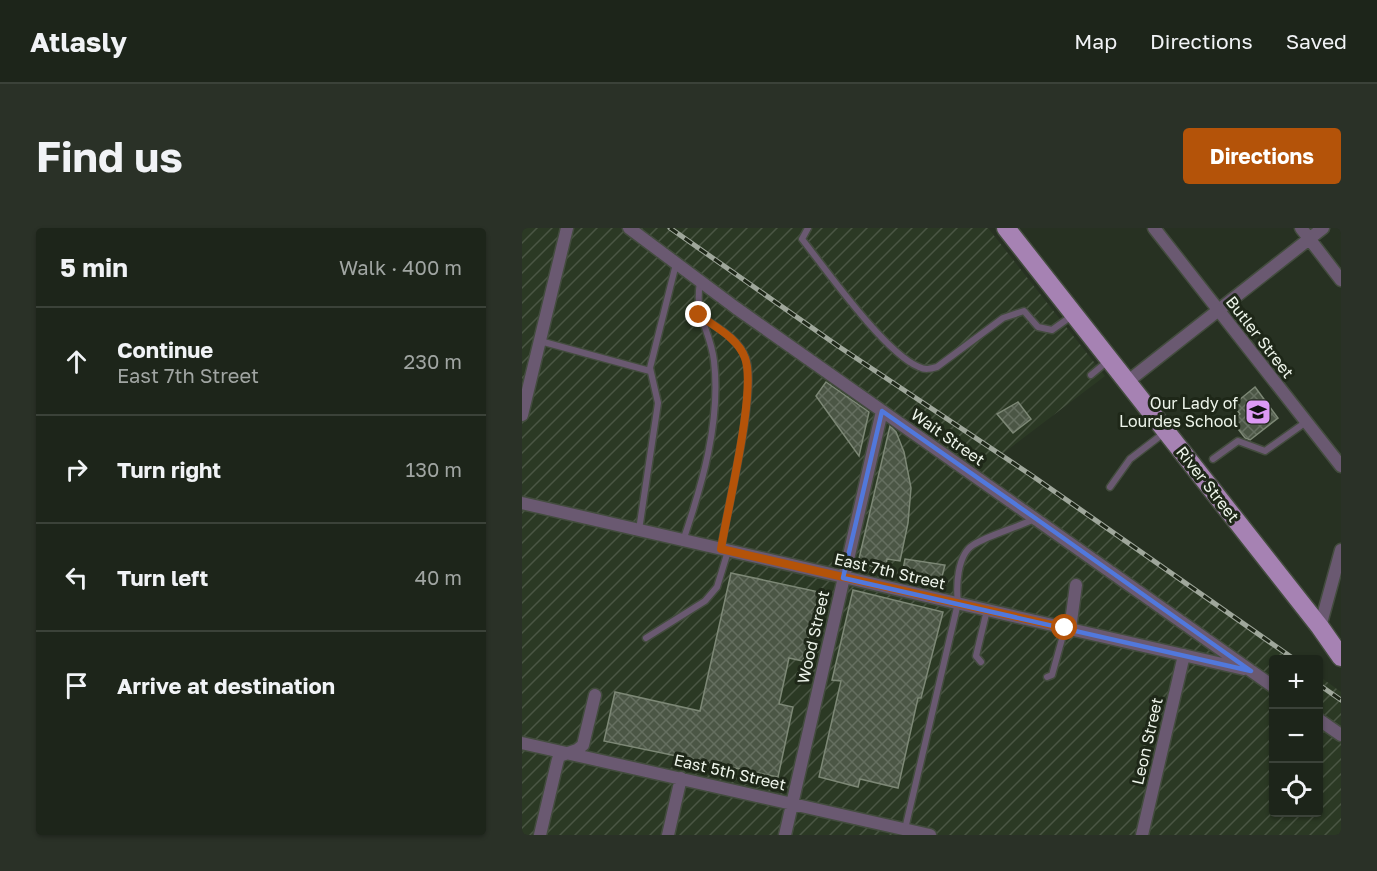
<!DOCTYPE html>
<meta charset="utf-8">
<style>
body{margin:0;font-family:"Golos Text",sans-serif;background:#2a3127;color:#f1f3f6}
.controls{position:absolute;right:18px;bottom:18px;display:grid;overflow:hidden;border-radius:6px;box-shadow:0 2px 4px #0004}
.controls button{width:54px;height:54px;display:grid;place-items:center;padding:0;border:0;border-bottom:2px solid #3b4239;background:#1d251a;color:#f1f3f6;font:30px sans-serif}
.stop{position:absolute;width:18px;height:18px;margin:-14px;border:4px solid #b45309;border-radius:50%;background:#fff}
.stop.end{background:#b45309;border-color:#fff;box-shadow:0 2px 6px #0008}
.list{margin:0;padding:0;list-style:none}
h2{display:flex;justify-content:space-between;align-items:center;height:78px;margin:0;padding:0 24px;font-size:26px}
h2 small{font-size:20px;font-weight:400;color:#a0a5a2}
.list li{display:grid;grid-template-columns:39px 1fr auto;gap:18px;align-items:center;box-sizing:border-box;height:108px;padding:0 24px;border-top:2px solid #3b4239}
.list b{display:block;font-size:22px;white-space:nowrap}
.list p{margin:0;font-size:20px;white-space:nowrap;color:#a0a5a2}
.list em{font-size:20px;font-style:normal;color:#a0a5a2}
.icon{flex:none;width:33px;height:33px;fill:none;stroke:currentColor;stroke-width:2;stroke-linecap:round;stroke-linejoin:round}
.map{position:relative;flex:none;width:819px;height:607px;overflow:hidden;border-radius:6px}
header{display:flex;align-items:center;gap:36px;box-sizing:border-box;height:84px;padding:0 30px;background:#1d251a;border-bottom:2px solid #3b4239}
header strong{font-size:28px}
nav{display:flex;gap:33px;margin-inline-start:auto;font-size:21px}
.intro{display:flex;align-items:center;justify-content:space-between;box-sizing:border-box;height:144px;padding:0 36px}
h1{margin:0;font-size:42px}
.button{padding:15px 27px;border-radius:6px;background:#b45309;color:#fff;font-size:21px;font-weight:700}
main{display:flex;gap:36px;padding:0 36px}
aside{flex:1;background:#1d251a;border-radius:6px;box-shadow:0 2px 4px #0004}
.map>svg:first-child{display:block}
.industrial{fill:url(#industrial-furrows)}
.building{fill:url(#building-cross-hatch);stroke:#7d8876;stroke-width:1.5}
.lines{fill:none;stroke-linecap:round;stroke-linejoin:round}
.service-casing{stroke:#434c3e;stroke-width:9}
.minor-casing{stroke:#434c3e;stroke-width:15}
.primary-casing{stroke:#434c3e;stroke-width:21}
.service{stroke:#6a5971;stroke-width:6}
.minor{stroke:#6a5971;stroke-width:12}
.primary{stroke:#a682b3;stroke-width:18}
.rail-casing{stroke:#9fa79b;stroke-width:5}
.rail{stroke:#1e2718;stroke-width:3;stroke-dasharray:9;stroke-linecap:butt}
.route{stroke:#b45309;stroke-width:8}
.marked{fill:none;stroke:#5178dc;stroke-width:4.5;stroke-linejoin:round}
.labels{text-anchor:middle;stroke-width:6;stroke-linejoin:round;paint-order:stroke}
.street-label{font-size:16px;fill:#edf4ea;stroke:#1e2718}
.poi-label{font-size:16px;fill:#edf4ea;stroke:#1e2718;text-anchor:end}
</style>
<header>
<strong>Atlasly</strong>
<nav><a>Map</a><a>Directions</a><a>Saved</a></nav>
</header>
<div class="intro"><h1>Find us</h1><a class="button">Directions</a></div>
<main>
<aside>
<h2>5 min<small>Walk · 400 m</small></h2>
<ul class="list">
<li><svg class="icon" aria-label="ahead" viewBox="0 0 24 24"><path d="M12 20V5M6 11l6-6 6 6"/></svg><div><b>Continue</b><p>East 7th Street</p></div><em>230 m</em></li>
<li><svg class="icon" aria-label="right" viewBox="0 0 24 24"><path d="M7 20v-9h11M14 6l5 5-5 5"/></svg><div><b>Turn right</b></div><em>130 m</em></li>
<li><svg class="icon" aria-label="left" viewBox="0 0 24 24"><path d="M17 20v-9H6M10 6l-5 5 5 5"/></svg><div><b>Turn left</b></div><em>40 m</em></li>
<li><svg class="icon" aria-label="arrive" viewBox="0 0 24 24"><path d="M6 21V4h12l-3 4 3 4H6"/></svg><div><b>Arrive at destination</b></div></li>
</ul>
</aside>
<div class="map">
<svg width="819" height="607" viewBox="0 0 819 607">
<defs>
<pattern id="industrial-furrows" width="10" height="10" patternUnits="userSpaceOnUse" patternTransform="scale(1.5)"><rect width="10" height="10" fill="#2b3924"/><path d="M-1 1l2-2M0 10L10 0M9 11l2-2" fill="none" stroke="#4a5644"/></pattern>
<pattern id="building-cross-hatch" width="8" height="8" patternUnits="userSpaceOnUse" patternTransform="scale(1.5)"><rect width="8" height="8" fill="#4b5645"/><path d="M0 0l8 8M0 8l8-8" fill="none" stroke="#656f60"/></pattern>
</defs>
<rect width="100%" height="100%" fill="#273122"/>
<path class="industrial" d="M0,0H466L583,148L479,227L772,431H752V584H796L797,448L819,464V607H0Z"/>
<path class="building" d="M304,154L347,184L337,228L294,168Z
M733,159L756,190L728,212L723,210L710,193L718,186L711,177Z
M496,174L509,191L491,205L475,186Z
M368,198L374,204L382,224L389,260L386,295L378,333L365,331L363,341L336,335Z
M383,331L423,337L418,356L380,347Z
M209,345L297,364L281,433L267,430L257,476L271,479L256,549L82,513L93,464L178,483Z
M331,362L421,384L399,470H396L376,560L338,551L336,559L297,549L319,453L310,452Z"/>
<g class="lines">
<g class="service-casing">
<path id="service" d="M286,0L280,11C305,43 363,125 397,139C403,142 408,141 415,139L481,90L502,83L516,99L530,102L551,87
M178,88C194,99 217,110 224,131C235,164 205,280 199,321
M18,113L128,143
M569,147L587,132
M691,231L716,213L743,223L784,194
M588,259L608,231L642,205
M117,302L136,175L128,140L154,36
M161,313C180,257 199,193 192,133C188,100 172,90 178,54
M124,410L183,373L195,359L206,323
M459,434L454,428L465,382
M525,449L530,447L543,400
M383,601L436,375C434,359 435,327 451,317C467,307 494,300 512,291"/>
</g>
<g class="minor-casing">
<path id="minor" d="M107,0L214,80L752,459
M632,0L819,238
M779,0L819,52
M605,154L801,0
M0,187L45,0
M0,275L722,441
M798,399L819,322
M548,401L554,357
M796,491L819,507
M0,515L408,607
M18,607L35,535L37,528L55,522L61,517L73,467
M146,607L159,550
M263,607L360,183
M620,607L662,427"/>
</g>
<g class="primary-casing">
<path id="primary" d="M484,0L798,399L819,429"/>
</g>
<use href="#service" class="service"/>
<use href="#minor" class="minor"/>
<use href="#primary" class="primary"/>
<g class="rail-casing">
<path id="rail" d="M148,0L316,118L509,247L772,431
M796,456L819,472"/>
</g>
<use href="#rail" class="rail"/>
</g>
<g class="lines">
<path class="route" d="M177,87C193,99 216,110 223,130C235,162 205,282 199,321L543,400"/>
</g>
<path class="marked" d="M360,183L513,290L729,443L321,350Z"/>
<defs>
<g id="school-square" transform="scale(1.35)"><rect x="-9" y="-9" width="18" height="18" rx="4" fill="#dc99f4" stroke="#1e2718"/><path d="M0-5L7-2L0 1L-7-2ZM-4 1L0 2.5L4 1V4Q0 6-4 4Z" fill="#111"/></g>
</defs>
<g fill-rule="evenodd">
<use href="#school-square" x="736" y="184"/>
</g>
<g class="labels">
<g class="street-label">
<text transform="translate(738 109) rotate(52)" y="6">Butler Street</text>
<text transform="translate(426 209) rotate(35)" y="6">Wait Street</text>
<text transform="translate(686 256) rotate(52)" y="6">River Street</text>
<text transform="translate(368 343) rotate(13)" y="6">East 7th Street</text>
<text transform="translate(291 409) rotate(-77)" y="6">Wood Street</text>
<text transform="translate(625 513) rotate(-77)" y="6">Leon Street</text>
<text transform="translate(208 544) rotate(13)" y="6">East 5th Street</text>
</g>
<g class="poi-label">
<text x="716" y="181">Our Lady of<tspan x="716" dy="18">Lourdes School</tspan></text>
</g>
</g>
</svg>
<div class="controls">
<button>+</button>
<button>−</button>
<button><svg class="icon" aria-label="locate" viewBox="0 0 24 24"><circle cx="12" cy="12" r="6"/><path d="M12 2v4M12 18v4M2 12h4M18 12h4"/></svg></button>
</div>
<div class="stop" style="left:543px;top:400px"></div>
<div class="stop end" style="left:177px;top:87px"></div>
</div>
</main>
